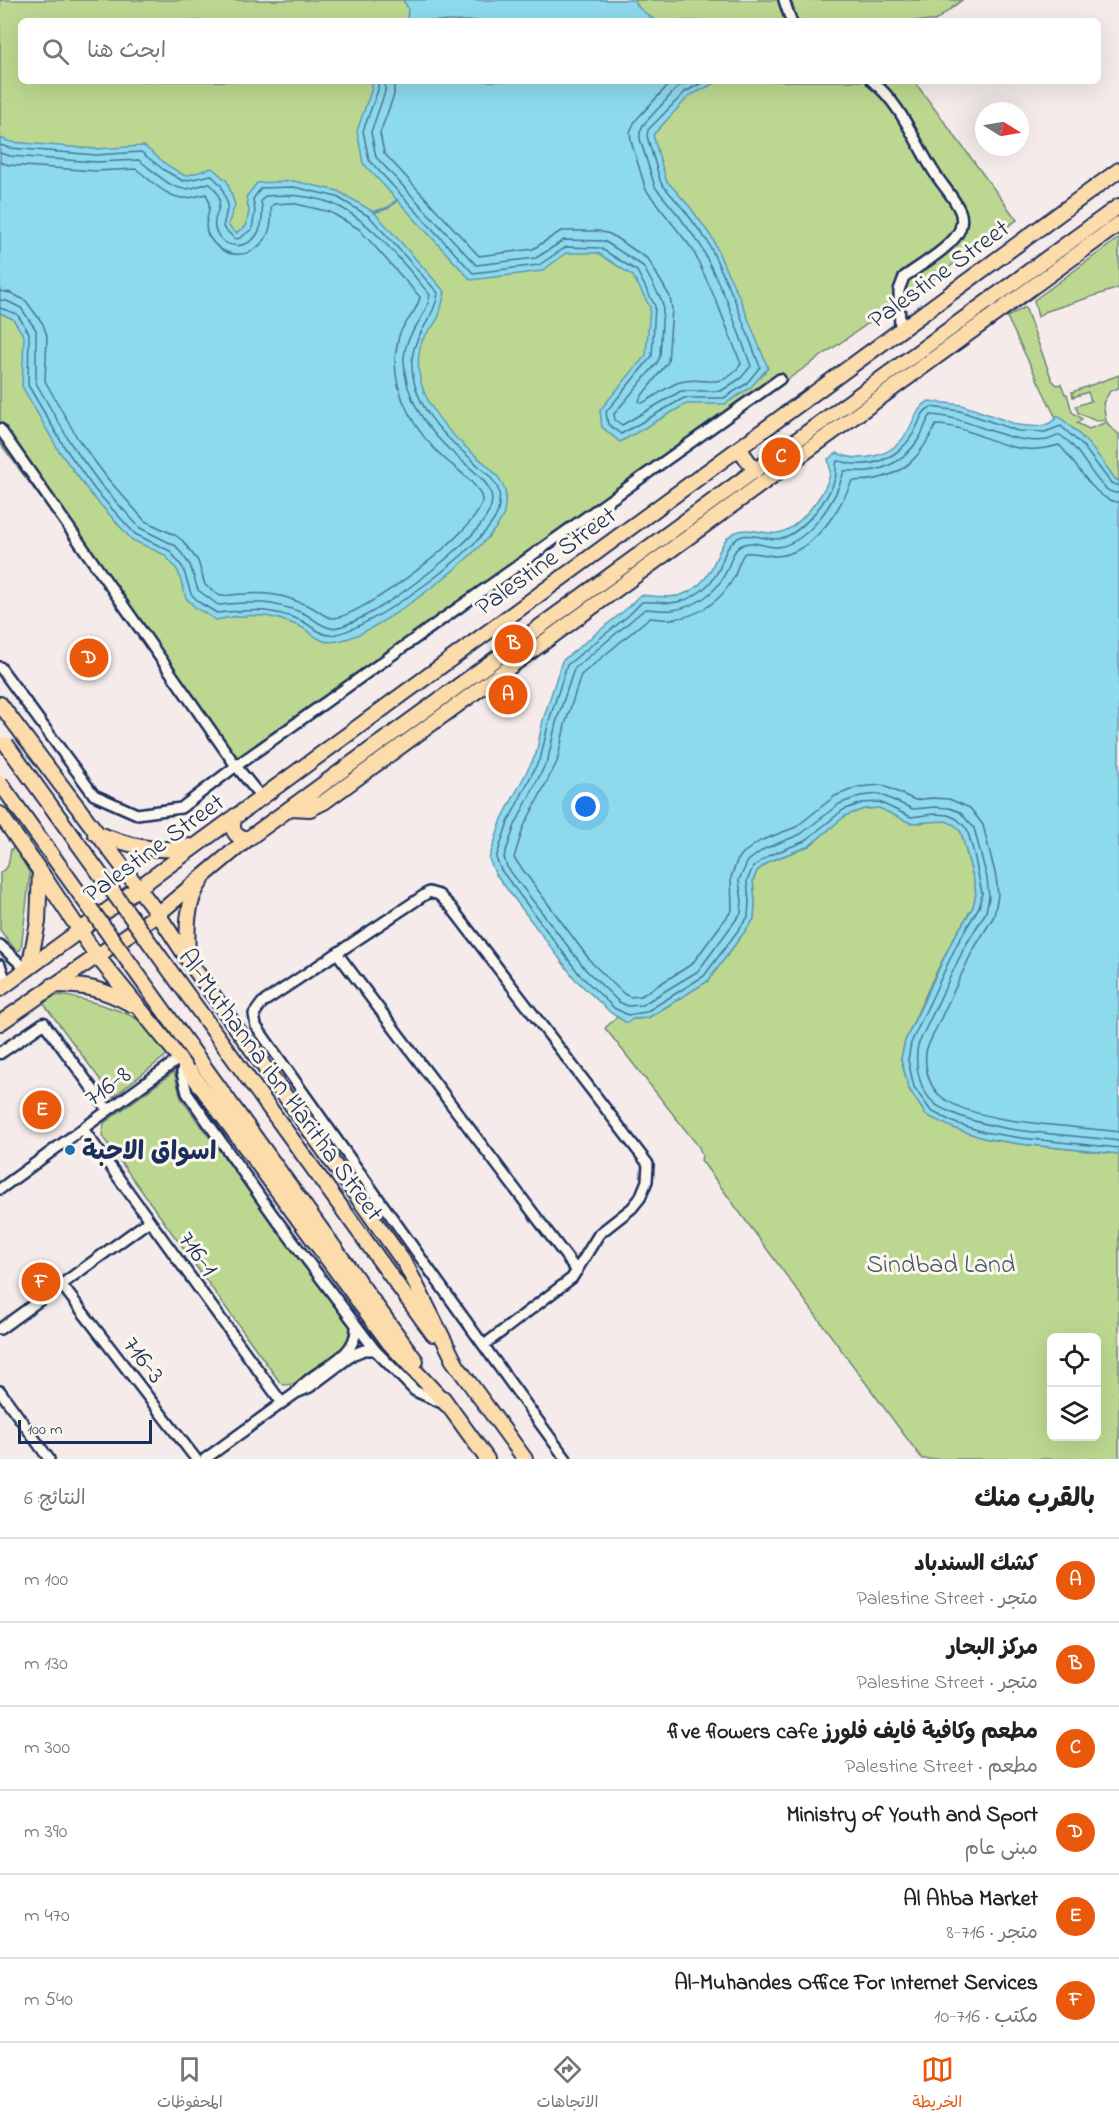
<!DOCTYPE html>
<html lang="ar">
<meta charset="utf-8">
<style>
body{margin:0;font-family:"Indie Flower","Playpen Sans Arabic",sans-serif;background:#f6f6f6;color:#222;direction:rtl}
.controls{position:absolute;right:18px;bottom:18px;display:grid;overflow:hidden;border-radius:9px;box-shadow:0 6px 24px #0002}
.controls button{width:54px;height:54px;display:grid;place-items:center;padding:0;border:0;border-bottom:2px solid #e0e0e0;background:#fff;color:#222;font:30px sans-serif}
.compass{position:absolute;left:975px;top:102px;width:54px;height:54px;border-radius:50%;background:#fff;box-shadow:0 6px 24px #0002;rotate:101deg}
.scale{position:absolute;left:18px;bottom:15px;width:134px;box-sizing:border-box;padding-left:6px;border:3px solid #1b2f5e;border-top:0;font-size:16px;line-height:21px;white-space:nowrap;color:#1b2f5e;-webkit-text-stroke:4px #fbf7ec;paint-order:stroke}
.you{position:absolute;left:586px;top:807px;width:21px;height:21px;margin:-15px;border:4px solid #fff;border-radius:50%;background:#1a73e8;box-shadow:0 0 0 9px #1a73e833}
.badge{display:grid;place-items:center;width:39px;height:39px;border-radius:50%;background:#ea580c;color:#fff;font-size:20px;font-weight:700}
.pin{position:absolute;translate:-50% -50%;border:3px solid #fff;box-shadow:0 2px 6px #0006}
.list{margin:0;padding:0;list-style:none}
h2{display:flex;justify-content:space-between;align-items:center;height:78px;margin:0;padding:0 24px;font-size:26px}
h2 small{font-size:20px;font-weight:400;color:#767676}
.list li{display:grid;grid-template-columns:39px 1fr auto;gap:18px;align-items:center;box-sizing:border-box;height:84px;padding:0 24px;border-top:2px solid #e0e0e0}
.list b{display:block;font-size:22px;white-space:nowrap}
.list p{margin:0;font-size:20px;white-space:nowrap;color:#767676}
.list em{font-size:20px;font-style:normal;color:#767676}
.icon{flex:none;width:33px;height:33px;fill:none;stroke:currentColor;stroke-width:2;stroke-linecap:round;stroke-linejoin:round}
.map{position:relative;flex:none;width:1119px;height:1459px;overflow:hidden;direction:ltr}
.search{position:absolute;background:#fff;box-shadow:0 6px 24px #0002;left:18px;right:18px;top:18px;height:66px;display:flex;align-items:center;gap:15px;box-sizing:border-box;padding:0 21px;border-radius:9px;color:#767676;font-size:22px}
.sheet{height:582px;background:#fff}
nav{display:flex;justify-content:space-around;align-items:center;box-sizing:border-box;height:84px;border-top:2px solid #e0e0e0;background:#fff;font-size:16px;color:#767676}
nav a{display:grid;justify-items:center;gap:3px}
nav .on{color:#ea580c}
.map>svg:first-child{display:block}
.green{fill:#bcd890;stroke:#6c8477;stroke-width:1.5;fill-rule:evenodd}
.water{fill:#8ddaec;stroke:#5f96b3;stroke-width:1.5}
.lines{fill:none;stroke-linecap:round;stroke-linejoin:round}
.shore{stroke:#497397;stroke-width:1.5}
.stream{stroke:#5f96b3;stroke-width:3}
.minor-casing{stroke:#1b2f5e;stroke-width:14}
.tertiary-casing{stroke:#1b2f5e;stroke-width:15}
.primary-casing{stroke:#1b2f5e;stroke-width:18}
.minor{stroke:#fbf7ec;stroke-width:9}
.tertiary{stroke:#fbf7ec;stroke-width:10}
.primary{stroke:#fddcac;stroke-width:14}
.primary-bridge-casing{stroke:#1b2f5e;stroke-width:18;stroke-linecap:butt}
.primary-bridge{stroke:#fddcac;stroke-width:14}
.poi-dot{fill:#1f6fb2;stroke:#fbf7ec;stroke-width:2}
.labels{text-anchor:middle;stroke-width:6;stroke-linejoin:round;paint-order:stroke}
.street-label{font-size:26px;fill:#1b2f5e;stroke:#fbf7ec}
.poi-label{font-size:26px;font-weight:bold;fill:#1b2f5e;stroke:#fbf7ec;text-anchor:start}
.park-label{font-size:26px;fill:#43596a;stroke:#fbf7ec}
</style>
<div class="map">
<svg width="1119" height="1459" viewBox="0 0 1119 1459">
<rect width="100%" height="100%" fill="#f5ebeb"/>
<filter id="ink" filterUnits="userSpaceOnUse"><feTurbulence type="fractalNoise" baseFrequency=".0167" numOctaves="2"/><feDisplacementMap in="SourceGraphic" scale="12" xChannelSelector="R" yChannelSelector="G"/><feConvolveMatrix kernelMatrix="1 2 1 2 8 2 1 2 1" color-interpolation-filters="sRGB"/></filter>
<g filter="url(#ink)">
<path class="green" d="M0,0H962L935,21H21V81H914L1017,220L236,763L0,443Z
M1119,238V288L1044,312L1038,317L1034,300Z
M1025,307L1052,380L1057,385L1061,384L1065,394H1067L1072,412L1082,419L1077,423L1089,429L1107,422L1110,427L1119,434V481L1115,479C1098,455 1082,434 1058,416L1056,418L1007,317Z
M1119,375V388L1110,391L1103,403L1106,420L1096,421L1078,413L1076,406L1091,401L1088,392L1073,397L1072,392Z
M879,808L919,823L934,820L946,821L955,824L961,832L974,881L976,894L973,907L952,941L932,981L905,1041L901,1059L909,1089L926,1115L983,1138L1020,1144L1119,1154V1459H922L701,1160L702,1156L699,1147L605,1028L618,1016L633,1019L648,1018L708,981L754,919L755,901L753,881L757,871L770,861L809,846L846,815L864,809ZM1052,1338H1096V1436H1052Z
M16,847L30,874L21,949L18,951L14,948L0,930V873L8,866L11,849Z
M60,995C84,999 131,1011 149,1027C156,1034 162,1045 168,1054L113,1097L41,1000Z
M174,1072L181,1098L198,1122L352,1328L349,1343L294,1384L284,1385L279,1381L102,1136L104,1123Z"/>
<path class="water" d="M403,0H634L639,8L656,21H407L408,8Z
M372,81H719L689,96L653,135L666,180L690,207L713,239L725,268L739,296L768,368L750,388L725,404H686L620,442L602,427L600,410L646,355L650,307L633,276L598,253H566L542,271L471,280L363,163L357,131L372,88Z
M0,138L11,142L96,149L144,146L167,165L185,176L212,168L227,181L235,205L228,225L236,233L246,226L249,211L246,197L257,183L294,181L338,191L374,212L445,292C443,300 441,310 438,318C434,327 423,335 421,344C409,386 439,424 469,450C481,460 500,474 505,490C506,495 505,508 504,513C494,547 380,631 346,639C340,641 329,643 324,641C315,638 309,631 301,627C294,624 286,621 279,619C258,613 237,616 216,620L196,608L186,598L178,571L165,555L132,540L90,493L59,451L22,386L24,336L13,319L0,313Z
M929,401L962,405L1018,425C1033,427 1048,429 1058,416C1082,434 1098,454 1115,479L1119,481V1154L1020,1144L983,1138L953,1128L926,1115L909,1089L901,1059L905,1041L952,941L973,907L976,894L974,881L961,832L955,825L946,821L910,823L879,808L864,809L845,816L809,846L770,861L757,871L753,881L755,901L754,919L708,981L648,1018L633,1019L627,1023L611,1013L575,979L495,873L489,859L502,819L536,754L543,720L562,661L625,610L640,595C653,596 668,599 681,595C721,581 712,542 736,532C750,526 763,535 777,533C797,531 823,496 829,478C831,471 830,466 828,459L837,453C862,464 894,456 908,431C915,419 916,408 929,401Z"/>
<g class="lines">
<path class="shore" d="M378,81V90L363,131L369,160L473,273L539,265L566,247L600,248L637,271L655,306L652,356L606,412L608,424L621,434L684,398H724L746,384L760,367L734,298L708,242L685,211L661,183L647,136L648,130L685,92L705,81
M385,81V92L371,132L376,157L476,265L536,258L564,240L604,241L643,266L662,301L663,307L660,356L657,363L614,414L615,420L622,425L681,391H721L741,378L751,366L727,301L701,246L679,216L655,187L640,139V132L643,125L679,86L689,81
M394,81V95L380,133L384,153L479,256L533,249L561,231H598L610,234L648,259L670,297L672,309L668,362L640,398L639,401L642,403C655,397 667,386 680,382C705,375 721,393 741,364L718,305L693,250L646,190L631,141L630,132L635,121L672,81
M0,145L10,148L96,155L141,152L164,170L183,181L211,175L221,185L228,205L223,227L235,239L240,238L252,229L255,211L253,199L261,188L294,187L337,197L370,217L438,293C435,318 414,334 412,359C410,401 440,433 470,458C479,467 496,479 499,492C500,497 499,507 498,511C489,545 365,635 329,635C320,635 310,625 302,621C269,607 251,610 217,613L200,603L191,594L183,568L170,551L135,534L95,490L65,448L28,385L29,333L17,314L0,308
M0,153L10,156L96,162L139,160C150,168 170,189 185,189C192,189 201,185 209,183C232,203 209,215 216,231C224,250 248,250 258,233C263,224 263,210 261,201L265,196C288,194 312,195 333,204C369,218 405,265 430,295C426,321 404,332 404,361C405,402 431,435 461,460C471,469 487,480 491,494C494,504 488,515 482,523C462,551 364,628 331,628C321,627 312,617 303,613C269,600 253,602 218,605L198,590L190,565L176,546L140,528L101,485L71,444L36,383V330L21,308L7,301L0,300
M0,162L9,165L96,171L136,169C150,179 168,200 187,198C193,198 200,195 206,194C216,210 199,222 210,238C224,259 250,260 265,239C271,231 272,217 271,207L274,204L292,203L330,212L359,229L420,297C417,312 406,320 400,333C397,341 396,352 395,360C395,399 417,434 445,459C455,468 480,485 482,499C485,526 361,618 333,618C325,618 317,609 309,606C302,603 295,601 288,598C265,591 243,594 220,596L205,585L198,561L182,540L175,535L145,521L108,479L78,439L45,381L47,336L43,324L26,301L11,293L0,291
M1119,486L1111,483L1083,446L1061,426L1045,432L1018,431L960,411L931,407C922,411 921,418 917,426C907,450 883,466 856,464C849,464 843,461 837,461C835,466 837,473 835,479C829,499 799,538 776,539C763,540 747,530 735,540C726,547 724,556 720,567C712,586 691,602 670,603C661,603 651,601 642,602L629,615L567,665L549,721L541,756L508,822L496,858L501,870L580,975L614,1008L628,1015L646,1012L704,976L748,917L749,901L747,881L753,867L768,856L805,841L843,810L862,803L879,802L911,817L934,814L948,815L957,819L967,829L974,854L982,893L979,907L957,944L911,1043L908,1060L914,1087L931,1111L955,1123L984,1132L1021,1138L1119,1148
M1119,493C1114,493 1109,492 1105,488C1088,472 1081,449 1060,435C1056,436 1052,439 1047,440C1010,446 971,417 931,415C925,422 924,432 918,440C907,457 888,470 867,471C860,472 851,470 844,471C837,499 810,542 778,547C766,548 753,539 742,545C732,550 731,562 726,572C717,593 695,607 673,610C664,611 654,609 645,609L574,669L556,723L548,759L515,825L504,857L507,867L586,970L619,1002L628,1006L642,1005L698,971L724,936L741,913L742,901L739,880L748,861L764,849L801,834L839,804L860,796L879,794L913,809L935,807L949,808L960,812L974,828L987,878L989,897L986,912L964,948L918,1045C914,1065 919,1091 935,1104C938,1107 944,1109 948,1111C998,1135 1064,1133 1119,1141
M1119,502C1095,502 1077,462 1059,445C1045,449 1028,451 1013,447C987,441 963,425 936,425C921,455 906,475 870,480C864,481 858,480 852,481C839,511 814,552 778,556C767,557 756,551 745,553C738,560 738,570 733,579C721,601 698,617 672,619C665,620 657,618 649,618L581,675L565,725L557,762L523,828L514,858L592,963L624,994L630,997L641,996L692,964L732,910L731,877L737,861L743,853L760,841L796,827L835,796L858,787L882,785L915,800L932,798L949,799L970,808L983,825L996,877L998,895L994,916L972,952L927,1048C923,1064 928,1088 943,1098C980,1125 1072,1125 1119,1132"/>
<path class="stream" d="M374,212L388,208L397,200"/>
<g class="minor-casing">
<path id="minor" d="M784,0L791,21
M872,81C902,105 914,141 934,172C942,185 954,197 960,211C962,216 962,223 960,229C954,246 919,266 904,277L899,290L900,331
M0,429L236,766L261,797
M0,667L94,795L137,814L181,808L236,766L780,379
M0,945L26,969
M337,953L577,1271
M0,965L7,984
M44,1023L108,1110
M183,1063L182,1073L187,1093L273,1215L375,1350L415,1391L444,1404
M83,1129L282,1403
M0,1189L180,1058
M61,1284L196,1459
M0,1329L149,1221
M484,1345L572,1278L599,1234L632,1208L640,1198L647,1181L648,1164L451,907L439,895L429,892L262,1003L254,1014L256,1026C359,1171 461,1316 566,1459
M0,1391L49,1459
M297,1391C314,1368 357,1360 356,1327
M205,1459L282,1403L296,1393L310,1387L354,1354L364,1350H375"/>
</g>
<g class="tertiary-casing">
<path id="tertiary" d="M0,1053L44,1023"/>
</g>
<g class="primary-casing">
<path id="primary" d="M739,448L755,471
M0,704L158,914L193,967L406,1265L457,1366
M290,808L310,809L324,802L1119,224
M0,814L40,871L96,955L180,1058L390,1344L447,1405
M235,816C232,826 231,832 241,838H249
M95,833C127,844 156,855 190,846
M188,959C187,934 185,901 202,880
M29,968L38,922L40,871
M53,985C85,985 103,989 131,1004
M0,989L1119,170
M0,1023L158,914L249,838L1119,206
M223,1044L433,1334
M200,1061L416,1361
M452,1359L525,1459
M443,1398L487,1459"/>
</g>
<use href="#minor" class="minor"/>
<use href="#tertiary" class="tertiary"/>
<use href="#primary" class="primary"/>
<g class="primary-bridge-casing">
<path id="primary-bridge" d="M6,744L223,1044
M0,783L200,1061"/>
</g>
<use href="#primary-bridge" class="primary-bridge"/>
</g>
</g>
<circle class="poi-dot" cx="70" cy="1150" r="6"/>
<g class="labels">
<g class="street-label">
<text transform="translate(938 273) rotate(-36)" y="9">Palestine Street</text>
<text transform="translate(545 560) rotate(-36)" y="9">Palestine Street</text>
<text transform="translate(153 847) rotate(-36)" y="9">Palestine Street</text>
<text transform="translate(282 1084) rotate(54)" y="9">Al-Muthanna ibn Haritha Street</text>
<text transform="translate(107 1085) rotate(-36)" y="9">716-8</text>
<text transform="translate(199 1253) rotate(54)" y="9">716-1</text>
<text transform="translate(145 1359) rotate(52)" y="9">716-3</text>
</g>
<g class="poi-label">
<text x="82" y="1159">اسواق الاحبة</text>
</g>
<g class="park-label">
<text x="941" y="1272">Sindbad Land</text>
</g>
</g>
</svg>
<div class="controls">
<button><svg class="icon" aria-label="locate" viewBox="0 0 24 24"><circle cx="12" cy="12" r="6"/><path d="M12 2v4M12 18v4M2 12h4M18 12h4"/></svg></button>
<button><svg class="icon" aria-label="layers" viewBox="0 0 24 24"><path d="M12 4l9 5-9 5-9-5zM3 14l9 5 9-5"/></svg></button>
</div>
<svg class="compass" viewBox="-18 -18 36 36"><path d="M0-13l5 13h-10z" fill="#e53935"/><path d="M0 13l5-13h-10z" fill="#767676"/></svg>
<div class="scale">100 m</div>
<div class="you"></div>
<div class="pin badge" style="left:508px;top:695px">A</div>
<div class="pin badge" style="left:514px;top:644px">B</div>
<div class="pin badge" style="left:781px;top:457px">C</div>
<div class="pin badge" style="left:89px;top:658px">D</div>
<div class="pin badge" style="left:42px;top:1110px">E</div>
<div class="pin badge" style="left:41px;top:1282px">F</div>
<div class="search"><svg class="icon" aria-label="search" viewBox="0 0 24 24"><circle cx="10" cy="10" r="6"/><path d="M15 15l6 6"/></svg>ابحث هنا</div>
</div>
<section class="sheet">
<h2>بالقرب منك<small>النتائج: 6</small></h2>
<ul class="list">
<li><span class="badge">A</span><div><b>كشك السندباد</b><p>متجر · Palestine Street</p></div><em>100 m</em></li>
<li><span class="badge">B</span><div><b>مركز البحار</b><p>متجر · Palestine Street</p></div><em>130 m</em></li>
<li><span class="badge">C</span><div><b>مطعم وكافية فايف فلورز five flowers cafe</b><p>مطعم · Palestine Street</p></div><em>300 m</em></li>
<li><span class="badge">D</span><div><b>Ministry of Youth and Sport</b><p>مبنى عام</p></div><em>390 m</em></li>
<li><span class="badge">E</span><div><b>Al Ahba Market</b><p>متجر · 716-8</p></div><em>470 m</em></li>
<li><span class="badge">F</span><div><b>Al-Muhandes Office For Internet Services</b><p>مكتب · 716-10</p></div><em>540 m</em></li>
</ul>
</section>
<nav>
<a class="on"><svg class="icon" aria-label="map" viewBox="0 0 24 24"><path d="M3 6l6-2 6 2 6-2v14l-6 2-6-2-6 2zM9 4v14M15 6v14"/></svg>الخريطة</a>
<a><svg class="icon" aria-label="directions" viewBox="0 0 24 24"><path d="M12 3l9 9-9 9-9-9zM9 14v-3h6M13 9l2 2-2 2"/></svg>الاتجاهات</a>
<a><svg class="icon" aria-label="saved" viewBox="0 0 24 24"><path d="M7 4h10v16l-5-4-5 4z"/></svg>المحفوظات</a>
</nav>
